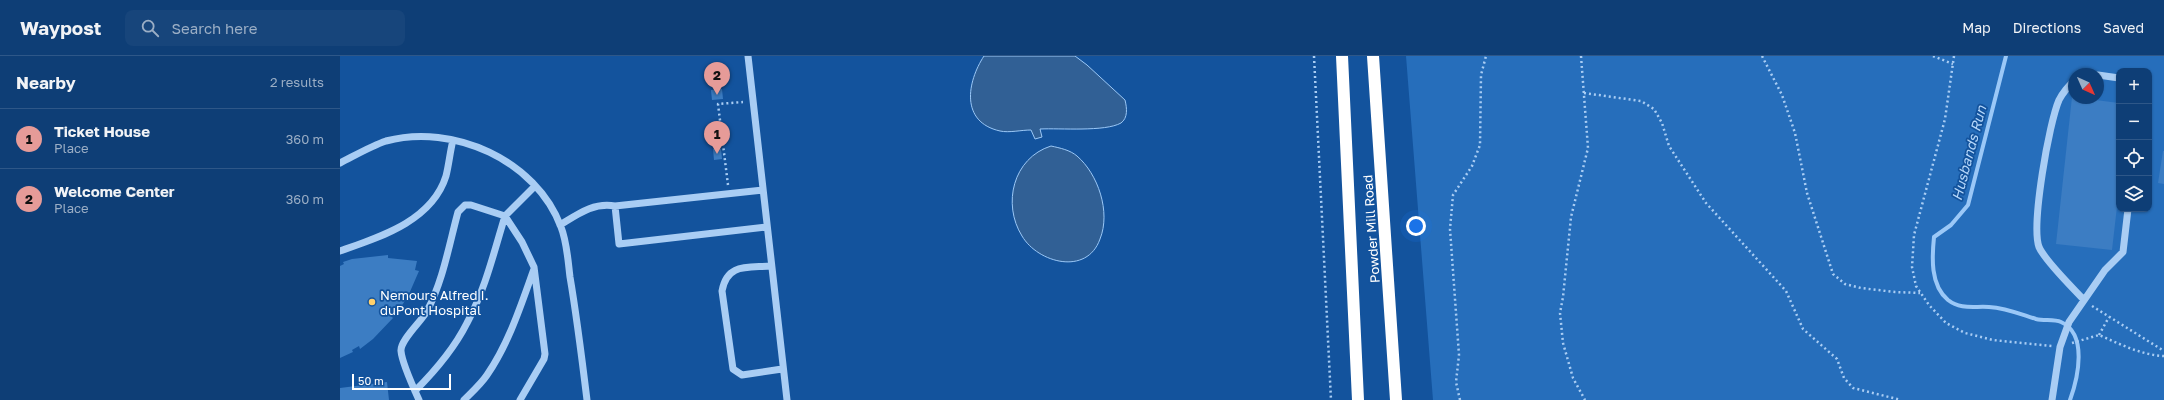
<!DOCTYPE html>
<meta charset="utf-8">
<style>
body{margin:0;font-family:"Golos Text",sans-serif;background:#17457b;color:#f1f3f6}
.controls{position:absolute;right:12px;top:12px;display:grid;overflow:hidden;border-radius:8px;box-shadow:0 1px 3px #0004}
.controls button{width:36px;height:36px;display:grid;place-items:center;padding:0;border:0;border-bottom:1px solid #2e5788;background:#0e3e76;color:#f1f3f6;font:20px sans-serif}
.compass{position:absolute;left:1728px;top:12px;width:36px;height:36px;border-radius:50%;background:#0e3e76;box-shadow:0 1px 3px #0004;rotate:135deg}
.scale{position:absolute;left:12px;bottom:10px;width:99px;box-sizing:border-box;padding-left:4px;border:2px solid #fff;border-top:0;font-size:11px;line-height:14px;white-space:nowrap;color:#fff;-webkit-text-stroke:3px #13539d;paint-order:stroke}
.you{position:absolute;left:1076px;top:170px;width:14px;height:14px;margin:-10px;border:3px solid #fff;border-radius:50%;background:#1a73e8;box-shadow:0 0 0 6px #1a73e833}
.badge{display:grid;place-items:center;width:26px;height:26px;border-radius:50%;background:#e69b98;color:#111;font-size:13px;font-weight:700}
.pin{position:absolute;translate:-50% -33px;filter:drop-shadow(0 1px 2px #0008)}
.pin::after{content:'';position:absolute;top:21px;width:14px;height:12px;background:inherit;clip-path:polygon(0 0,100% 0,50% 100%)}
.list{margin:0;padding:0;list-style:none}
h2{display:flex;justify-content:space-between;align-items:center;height:52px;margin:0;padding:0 16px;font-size:17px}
h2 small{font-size:13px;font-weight:400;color:#9baec5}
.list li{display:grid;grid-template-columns:26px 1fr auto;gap:12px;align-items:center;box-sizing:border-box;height:60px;padding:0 16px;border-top:1px solid #2e5788}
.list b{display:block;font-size:15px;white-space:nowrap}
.list p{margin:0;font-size:13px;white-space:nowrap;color:#9baec5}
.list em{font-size:13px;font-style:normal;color:#9baec5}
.icon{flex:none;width:22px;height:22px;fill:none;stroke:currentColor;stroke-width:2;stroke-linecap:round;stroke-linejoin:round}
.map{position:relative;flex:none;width:1824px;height:344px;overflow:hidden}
header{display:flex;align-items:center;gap:24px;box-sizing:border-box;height:56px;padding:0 20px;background:#0e3e76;border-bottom:1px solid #2e5788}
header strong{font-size:19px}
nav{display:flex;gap:22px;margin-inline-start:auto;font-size:14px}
.search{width:280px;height:36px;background:#17457b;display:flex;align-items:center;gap:10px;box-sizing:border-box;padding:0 14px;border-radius:8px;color:#9baec5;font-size:15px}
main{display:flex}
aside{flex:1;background:#0e3e76}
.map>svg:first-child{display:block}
.green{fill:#266ebb;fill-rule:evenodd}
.water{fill:#316095;stroke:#9bc8f7}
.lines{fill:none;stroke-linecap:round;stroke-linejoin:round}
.stream{stroke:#9bc8f7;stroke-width:4}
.building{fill:#3c7dc3}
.path{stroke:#a9cdf4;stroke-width:2.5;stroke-dasharray:2 3;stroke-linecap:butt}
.minor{stroke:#a9cdf4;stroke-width:7}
.highway{stroke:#fff;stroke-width:12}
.poi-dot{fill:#ffd06c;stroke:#13539d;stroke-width:1.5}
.labels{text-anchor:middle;stroke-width:3.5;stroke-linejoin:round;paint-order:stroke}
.street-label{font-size:13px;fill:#fff;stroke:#13539d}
.poi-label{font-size:13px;fill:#fff;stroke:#13539d;text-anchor:start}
.water-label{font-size:14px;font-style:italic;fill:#b5d7fa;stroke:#13539d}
</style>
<header>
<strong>Waypost</strong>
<div class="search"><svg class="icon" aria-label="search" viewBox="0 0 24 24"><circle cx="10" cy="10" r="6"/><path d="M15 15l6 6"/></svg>Search here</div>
<nav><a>Map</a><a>Directions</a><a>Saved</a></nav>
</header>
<main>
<aside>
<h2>Nearby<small>2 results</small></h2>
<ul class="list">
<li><span class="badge">1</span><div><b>Ticket House</b><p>Place</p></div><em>360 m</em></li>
<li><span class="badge">2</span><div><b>Welcome Center</b><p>Place</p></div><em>360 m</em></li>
</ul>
</aside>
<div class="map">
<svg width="1824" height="344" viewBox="0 0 1824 344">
<rect width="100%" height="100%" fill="#13539d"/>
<path class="green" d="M1066,0H1824V344H1093ZM1779,15H1809V153H1779ZM1734,18H1758V42H1734Z"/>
<path class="water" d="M644,0H735L747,9L785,44C787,52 788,62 781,67C765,76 720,72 700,73L702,81L695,83L691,74C681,74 669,77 660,75C620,66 627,26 644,0Z
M711,90C720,92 730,94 737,100C758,118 771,156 760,183C747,220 698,207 682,180C662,148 673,102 711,90Z"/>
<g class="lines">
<path class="stream" d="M1666,0L1628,149L1611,169L1594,181C1592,201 1590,229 1608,244C1621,254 1634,250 1649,251C1666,252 1680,258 1696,263C1704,265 1714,263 1721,266C1748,278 1738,322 1730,344"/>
</g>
<path class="building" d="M382,33L383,43L372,44L371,34Z
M1732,41L1779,47V133L1772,194L1716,188Z
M373,93H381L382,103L374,104Z
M1823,95H1824V128L1818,127Z
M48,199V202L77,205L75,214L79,215L69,238L58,256L55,254L51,260L53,262L33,283L20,293L19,290L12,294L13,296L0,302V210L4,208L3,206L12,203Z
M47,326L49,344H0V332Z"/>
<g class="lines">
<path class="path" d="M974,0L991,344
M1241,0L1248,92L1231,161L1223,241L1220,257L1223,287L1233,322L1245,344
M1422,0L1442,39L1455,77L1467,137L1493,218L1505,228L1521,232L1555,236L1580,237
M1593,0L1613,8
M1614,0L1605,63L1574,179L1572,211L1576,230L1589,249L1606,267L1625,277L1653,284L1712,290
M1244,37L1301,45L1314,53L1322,67L1329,90L1366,147L1446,235L1463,273L1497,303L1504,322L1513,332L1561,344
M388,129L378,48L403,46
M1752,250L1824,295
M1759,279L1769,261
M1732,287L1759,279C1780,288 1801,299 1824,300
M1120,344L1116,326L1119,299L1110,173L1113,139L1132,110L1140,89L1141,19L1146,0"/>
<path class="minor" d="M408,0L447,344
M1758,19L1779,22
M1734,25C1729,29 1722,38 1719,44C1709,67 1691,169 1699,191C1705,205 1733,232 1744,244
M0,107C14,100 31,90 46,85C113,67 196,104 221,171C227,186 228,205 230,221C237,262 242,303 247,344
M275,150L279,188L427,171
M165,160L182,186L194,211L205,298L204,303L180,344
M220,169C238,158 254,146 275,150L423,134
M0,195C40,181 92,165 106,120C109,108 110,96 113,84
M431,210C407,212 387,207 382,235L393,313L402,319L442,313
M75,335C95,315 114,293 127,267C145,234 154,196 165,160
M79,344C74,333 62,307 61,295C60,284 82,265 87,255C103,225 109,189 118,156L125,149H131L165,160L195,130
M124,344C132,336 141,328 147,319C169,287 181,249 194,213
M1712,344L1720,291L1729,266L1765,214L1783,196L1788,153"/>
<path class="highway" d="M1002,0L1018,344
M1033,0L1056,344"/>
</g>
<circle class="poi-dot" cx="32" cy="246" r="4"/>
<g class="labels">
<g class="street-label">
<text transform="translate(1031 173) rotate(-94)" y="5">Powder Mill Road</text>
</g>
<g class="poi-label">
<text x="40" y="244">Nemours Alfred I.<tspan x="40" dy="15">duPont Hospital</tspan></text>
</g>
<g class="water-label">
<text transform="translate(1629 97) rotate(-75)" y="5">Husbands Run</text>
</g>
</g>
</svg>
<div class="controls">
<button>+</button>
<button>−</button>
<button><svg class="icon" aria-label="locate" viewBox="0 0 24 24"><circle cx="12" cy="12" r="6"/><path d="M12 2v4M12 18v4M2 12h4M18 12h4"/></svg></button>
<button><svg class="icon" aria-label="layers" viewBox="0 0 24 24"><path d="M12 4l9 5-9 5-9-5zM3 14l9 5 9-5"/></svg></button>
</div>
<svg class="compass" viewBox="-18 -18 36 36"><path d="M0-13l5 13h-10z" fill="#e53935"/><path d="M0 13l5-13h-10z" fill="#9baec5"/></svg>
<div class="scale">50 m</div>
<div class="you"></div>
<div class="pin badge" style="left:377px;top:98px">1</div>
<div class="pin badge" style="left:377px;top:39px">2</div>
</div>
</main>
